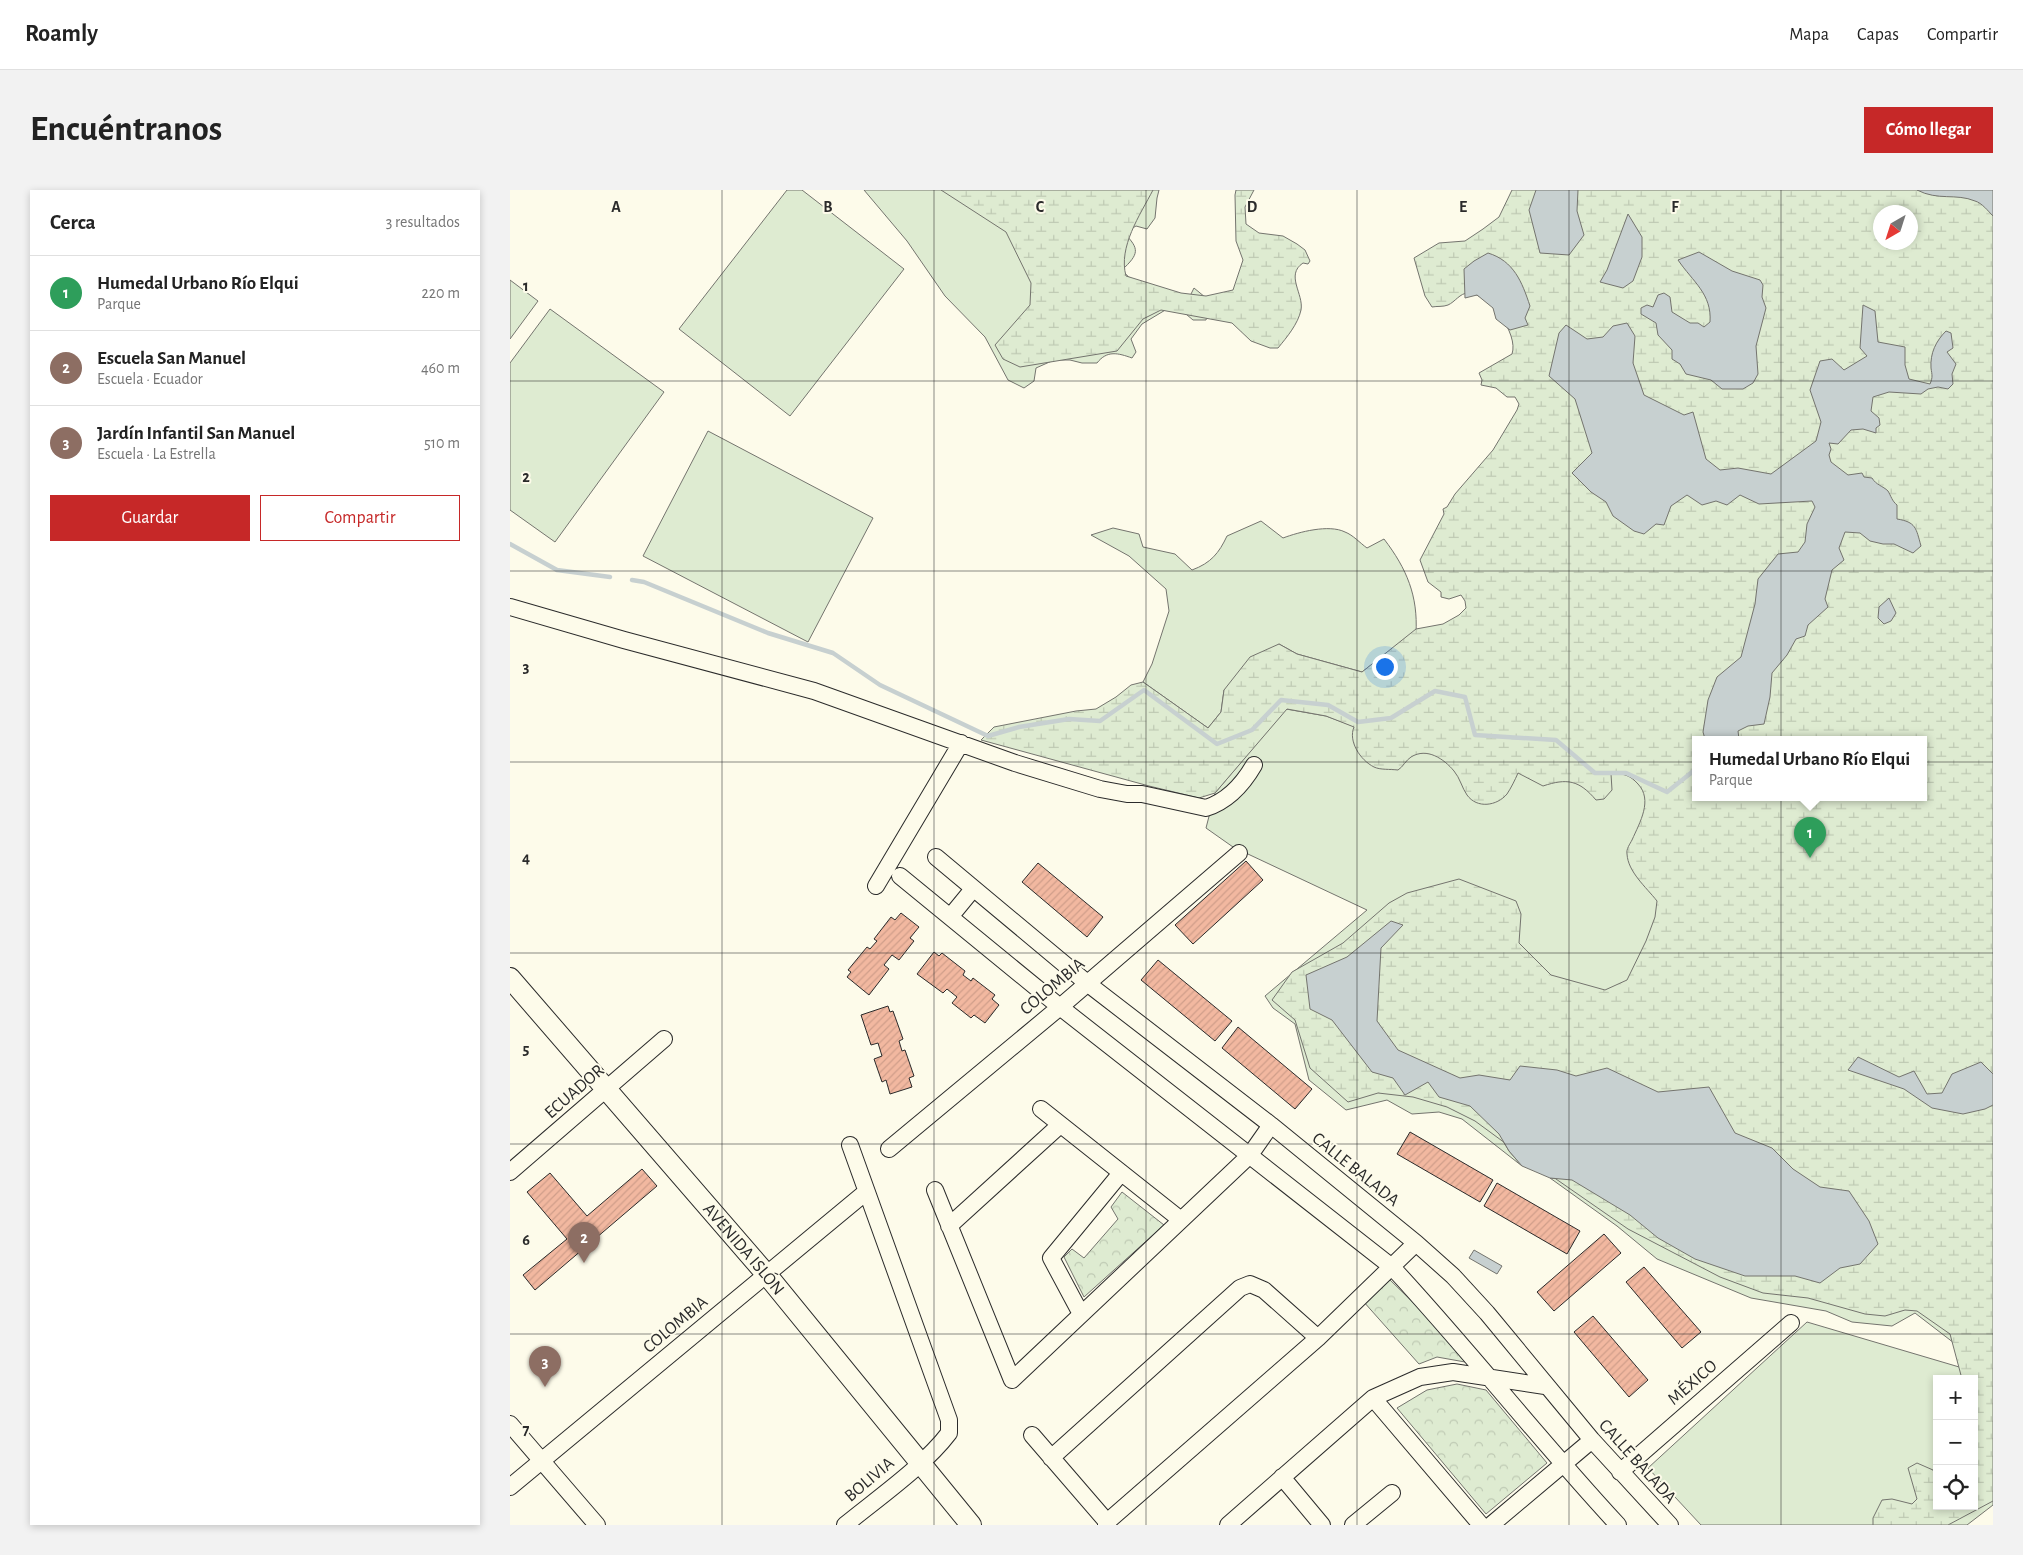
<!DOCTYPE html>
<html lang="es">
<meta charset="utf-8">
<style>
body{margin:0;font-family:"Alegreya Sans",sans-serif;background:#f2f2f2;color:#222}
.controls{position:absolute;right:15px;bottom:15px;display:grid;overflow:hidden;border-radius:0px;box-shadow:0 2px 8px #0003}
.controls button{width:45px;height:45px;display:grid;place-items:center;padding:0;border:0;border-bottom:1px solid #e0e0e0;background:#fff;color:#222;font:25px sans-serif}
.compass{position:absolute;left:1363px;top:15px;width:45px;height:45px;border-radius:50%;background:#fff;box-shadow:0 2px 8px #0003;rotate:219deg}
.you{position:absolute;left:874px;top:476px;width:18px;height:18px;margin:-12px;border:4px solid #fff;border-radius:50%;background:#1a73e8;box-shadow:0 0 0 8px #1a73e833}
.badge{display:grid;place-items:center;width:32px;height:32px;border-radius:50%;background:#c62828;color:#fff;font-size:16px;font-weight:700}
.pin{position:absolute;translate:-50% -41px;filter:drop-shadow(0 1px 2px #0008)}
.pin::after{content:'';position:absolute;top:26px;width:18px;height:15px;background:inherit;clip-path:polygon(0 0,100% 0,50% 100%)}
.popup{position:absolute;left:1182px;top:546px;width:235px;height:65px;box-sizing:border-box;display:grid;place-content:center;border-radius:0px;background:#fff;filter:drop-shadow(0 1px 4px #0005);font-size:16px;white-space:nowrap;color:#767676}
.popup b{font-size:19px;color:#222}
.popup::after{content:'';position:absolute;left:50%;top:100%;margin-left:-10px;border:10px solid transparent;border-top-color:#fff}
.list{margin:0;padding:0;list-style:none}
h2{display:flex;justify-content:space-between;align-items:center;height:65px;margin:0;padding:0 20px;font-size:21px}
h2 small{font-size:16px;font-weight:400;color:#767676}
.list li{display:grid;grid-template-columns:32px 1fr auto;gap:15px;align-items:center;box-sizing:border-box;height:75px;padding:0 20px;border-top:1px solid #e0e0e0}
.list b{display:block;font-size:19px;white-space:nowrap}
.list p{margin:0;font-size:16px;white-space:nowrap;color:#767676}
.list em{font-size:16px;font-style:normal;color:#767676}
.actions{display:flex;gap:10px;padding:15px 20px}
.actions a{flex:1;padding:11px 0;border:1px solid #c62828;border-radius:0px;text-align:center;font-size:18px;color:#c62828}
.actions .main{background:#c62828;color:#fff}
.icon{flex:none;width:28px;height:28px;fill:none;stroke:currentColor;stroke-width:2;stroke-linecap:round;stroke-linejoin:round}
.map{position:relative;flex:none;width:1483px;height:1335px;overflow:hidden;border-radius:0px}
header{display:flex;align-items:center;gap:30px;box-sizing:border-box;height:70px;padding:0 25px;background:#fff;border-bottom:1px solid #e0e0e0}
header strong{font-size:24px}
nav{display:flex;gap:28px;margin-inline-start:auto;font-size:18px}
.intro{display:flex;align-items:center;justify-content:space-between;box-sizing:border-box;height:120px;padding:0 30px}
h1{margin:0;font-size:35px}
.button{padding:12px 22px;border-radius:0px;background:#c62828;color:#fff;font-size:18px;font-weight:700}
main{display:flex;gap:30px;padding:0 30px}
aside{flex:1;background:#fff;border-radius:0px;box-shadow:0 2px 8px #0003}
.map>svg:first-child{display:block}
.green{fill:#deebd1;stroke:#74746e;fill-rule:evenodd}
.forest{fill:url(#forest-crowns);stroke:#74746e}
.wetland{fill:url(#wetland-marsh);stroke:#74746e;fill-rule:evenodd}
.water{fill:#c7d0d0;stroke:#74746e}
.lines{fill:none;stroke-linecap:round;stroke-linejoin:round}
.stream{stroke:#c7d0d0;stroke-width:4.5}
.building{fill:url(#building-hatch);stroke:#2b2b2b}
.minor-casing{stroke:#2b2b2b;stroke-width:18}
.major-casing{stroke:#2b2b2b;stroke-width:22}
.minor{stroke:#fdfbea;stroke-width:16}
.major{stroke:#fdfbea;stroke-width:20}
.grid{fill:none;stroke:#2b2b2b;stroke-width:1;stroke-opacity:0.55}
.labels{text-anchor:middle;stroke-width:4;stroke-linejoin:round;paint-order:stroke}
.street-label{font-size:18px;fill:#2b2b2b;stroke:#fdfbea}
.grid-label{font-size:16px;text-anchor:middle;font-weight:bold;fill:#2b2b2b;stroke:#fdfbea;stroke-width:4;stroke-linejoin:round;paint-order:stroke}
</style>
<header>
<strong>Roamly</strong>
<nav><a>Mapa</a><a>Capas</a><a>Compartir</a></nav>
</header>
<div class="intro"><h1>Encuéntranos</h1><a class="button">Cómo llegar</a></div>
<main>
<aside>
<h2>Cerca<small>3 resultados</small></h2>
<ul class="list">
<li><span class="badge" style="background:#2e9e5b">1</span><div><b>Humedal Urbano Río Elqui</b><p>Parque</p></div><em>220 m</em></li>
<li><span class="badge" style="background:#8d6e63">2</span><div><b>Escuela San Manuel</b><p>Escuela · Ecuador</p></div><em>460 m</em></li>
<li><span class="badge" style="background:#8d6e63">3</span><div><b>Jardín Infantil San Manuel</b><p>Escuela · La Estrella</p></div><em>510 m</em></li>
</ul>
<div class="actions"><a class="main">Guardar</a><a>Compartir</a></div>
</aside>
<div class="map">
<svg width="1483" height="1335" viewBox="0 0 1483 1335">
<defs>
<pattern id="forest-crowns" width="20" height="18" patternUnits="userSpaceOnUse" patternTransform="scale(1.25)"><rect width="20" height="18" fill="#deebd1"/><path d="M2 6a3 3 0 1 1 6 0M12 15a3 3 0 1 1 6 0" fill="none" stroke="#bfcab4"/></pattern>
<pattern id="wetland-marsh" width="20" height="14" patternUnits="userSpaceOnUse" patternTransform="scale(1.25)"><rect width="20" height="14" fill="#deebd1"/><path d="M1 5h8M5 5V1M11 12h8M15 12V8" fill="none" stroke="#bfcab4"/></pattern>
<pattern id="building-hatch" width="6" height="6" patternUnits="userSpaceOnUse" patternTransform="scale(1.25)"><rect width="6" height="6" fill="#f2b8a0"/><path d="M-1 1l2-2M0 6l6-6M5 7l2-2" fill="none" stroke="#d09e8a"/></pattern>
</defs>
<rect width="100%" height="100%" fill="#fdfbea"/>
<path class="green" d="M277,0H292L394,79L280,226L169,139Z
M354,0H649L647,8L645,28L637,39L626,36L614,43C630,59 629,64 612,80C627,99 657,103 678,110L684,98L701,112L696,130H683L670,119H657L632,134L621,149L626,162L622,168C608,163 597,160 587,173H572L560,170H544L526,178L524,191L514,198L498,190L475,147L435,106L397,51Z
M1179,0H1407L1483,670L917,892L989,944L999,961L1012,976L952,929L929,922L902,924L877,910L836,920L799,890L785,834L763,818L755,806L857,720L723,657L696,638L705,603L776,519L816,526L854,540L1058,587L1186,549V607H1414V549ZM1370,22H1400V52H1370Z
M0,90L28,111L0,149Z
M40,119L154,202L45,352L0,320V173Z
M198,241L363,328L298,452L133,366Z
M751,331L773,348C789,342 819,334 835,342C843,345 850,353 857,358L874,349C897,379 908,406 906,443L887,455L852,482L787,464L769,454L714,500L711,522L698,538L633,492L642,474L659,421L656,399L619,366L581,345L603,338L629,344L633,357L665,364L682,380C701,373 709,363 717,346Z
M1040,988L1062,990L1410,1045L1444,1153L1405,1123L1382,1136L1342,1132L1316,1121L1241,1108L1147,1069L1107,1036Z
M1297,1132L1483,1187V1315L1457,1335H1191L1138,1278ZM1427,1189H1464V1316H1427Z"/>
<path class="forest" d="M612,1002L654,1035L574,1107L554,1067L562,1059L574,1068L608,1029L601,1017Z
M878,1088L916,1125L955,1172L927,1167L909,1174L853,1111Z
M947,1194L976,1200L1037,1273L976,1324L887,1218L917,1200Z"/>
<path class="wetland" d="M431,0H643C630,25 608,57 616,86L671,103L696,106L723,100L733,70L726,51L725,5L726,0H744L735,17L736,34L749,43L773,46L787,54L795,60L800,71L798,74L793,73C775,85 794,104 791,120C788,134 777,147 768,158H760L741,151L722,133L651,120L633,129L607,161L510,177L493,169L485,155L520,115L521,93L496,42Z
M1002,0H1483V1311L1438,1335H1363V1328L1372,1310L1382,1309L1402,1314L1407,1309L1398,1278L1407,1273L1423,1280L1427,1288V1316H1464V1189H1452L1440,1144L1407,1121L1395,1120L1375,1126L1355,1124L1298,1108L1253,1103L1210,1087L1118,1039L1010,964L965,931L937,917L903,907L868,903L838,912L800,878L785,830L762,810L782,782L833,753L879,713L897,703L949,689L1006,711L1011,724L1009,753L1041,785L1095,800L1117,790L1136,751L1145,727L1147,711C1136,697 1118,682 1117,664C1116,659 1120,654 1122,650C1130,632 1143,610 1128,594C1120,585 1113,583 1101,584L1102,600L1094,609L1086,610C1069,590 1057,588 1033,596L1008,583C1005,590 1001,598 997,604C987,616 967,619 957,605C952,598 950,588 944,581C934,569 917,557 901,567C896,570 893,577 888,580C880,579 870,580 864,577C850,570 838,551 844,537L816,526L777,519L705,603L689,608L639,596L471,550L484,537L566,521L586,519L606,507L621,495L633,492L698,538L711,522L714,500L740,467L769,454L787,464L852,482L906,439L933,434L949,425L956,418L955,411L951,405L939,409L931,407V402L918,392L910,370L934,324L933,319L937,317L945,304L983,260L1007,220L1009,214L1005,207H997L986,198L971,195L972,190L969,183L1002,164C1009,144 979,103 958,103C950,103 945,112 938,115C933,117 927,116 922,117L915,106L904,68L929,53L955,51L973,39L989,27ZM1370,22H1400V52H1370ZM1186,549H1414V607H1186Z"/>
<path class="water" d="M1026,0H1068L1067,21L1074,45L1059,65L1030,63L1019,20Z
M1407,0H1483V26C1478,21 1472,13 1465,11C1446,3 1428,11 1407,0Z
M1118,24L1132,47V67L1123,91L1113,98L1090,92L1097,80Z
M1189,62L1222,81L1250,90L1253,95L1252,107L1256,118L1246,156L1248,184L1243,193L1233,199H1212L1201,190L1176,184L1170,174L1162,169V160L1148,145L1146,133L1131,124V118L1137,115L1143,117L1148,105L1154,103L1160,107L1162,122L1180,133H1188L1194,137L1200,132C1202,104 1183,92 1168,70Z
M978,63C1004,71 1012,92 1020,116L1015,128L1018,135L1000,140L986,129L983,118L967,105L955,108L954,79L964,71Z
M1353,115L1365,121L1368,152L1395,157V175L1399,189L1420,194C1423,187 1422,185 1421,178C1420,163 1426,151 1436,141L1441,143L1443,158L1437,162L1446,174L1442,184L1443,194L1438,199L1428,197L1418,199L1411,204L1379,202L1363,207L1361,221L1369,228L1370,235L1366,238V243L1353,239L1341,240L1328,254L1319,253L1321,259L1319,265L1321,272L1338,285L1352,283L1354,287L1362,288C1366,295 1373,296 1378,301C1381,306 1382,311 1387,315V329C1406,332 1406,338 1411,356L1403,363L1384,354H1373L1360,351L1350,343L1335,342L1329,358L1334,370L1322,380L1315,409L1318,417L1298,435L1295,446L1286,449L1277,465L1262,483L1260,507L1254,534L1238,536L1228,541L1229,549H1195L1193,542L1198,510L1207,487L1231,467L1245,414L1248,389L1268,364L1288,362L1295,352L1297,334L1305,317L1302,311L1249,314L1230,305L1217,315L1206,311L1192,315L1177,305L1161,316L1154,335L1146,334L1134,344L1124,341L1103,326L1096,312L1081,302L1062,283L1082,263L1065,209L1039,186L1049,143L1056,135L1077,149L1093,147L1103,136L1117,133L1125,146L1123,173L1134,205L1174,225L1183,222L1196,269L1210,280L1228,278L1261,284L1306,251L1311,232L1300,200L1310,171L1322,169L1334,180L1357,166L1350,158Z
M1379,408L1386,423L1381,431L1374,434L1368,428L1369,417Z
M881,731L893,735L871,758L867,831L888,860L950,888L969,885L1000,890L1010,876L1047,880L1066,886L1097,878L1148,902L1199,897L1225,943L1262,958L1283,979L1310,997L1339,1001L1359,1031L1368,1054L1350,1074L1330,1078L1310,1093L1285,1086H1235L1185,1069L1148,1048L1120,1025L1062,990L1040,988L1012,976L999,961L989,944L960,916L929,907L918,892L895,905L883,888L862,882L822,830L800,819L796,785L837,767Z
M1348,867L1389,887L1404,881L1417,904L1432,903L1442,884L1471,872L1483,884V915L1475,919L1453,924L1422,918L1394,899L1338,880Z
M964,1060L992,1076L987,1084L959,1068Z"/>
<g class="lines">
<path class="stream" d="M0,354L47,380L100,387
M122,390L134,392L258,443L323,463L370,495L478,546L509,537L559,529L590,531L634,500L707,554L742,540L771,510L818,515L848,532L881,528L925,501L955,507L965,545L1046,550L1085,583H1116L1157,602L1186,579"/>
</g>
<path class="building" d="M736,671L753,690L683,754L665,735Z
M528,673L593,727L577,747L512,692Z
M391,723L409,737L400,748L404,751L389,770L382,765L374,775L379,779L359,805L337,787L341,782L338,780L357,757L360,759L367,751L364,749L381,727L385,730Z
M424,762L429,766L432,763L455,781L453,785L461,791L463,788L485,805L482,809L489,815L475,833L464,825L461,828L442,813L447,807L437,799L433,803L407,784Z
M648,770L722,831L705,851L631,790Z
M378,816L380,822L383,821L393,849L389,851L392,861L395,860L404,886L399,888L402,897L380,904L376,890L372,892L364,869L372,866L368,853L361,855L351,825Z
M728,837L802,899L785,919L712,858Z
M900,942L983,990L970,1012L887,964Z
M132,979L147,996L25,1100L13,1085L57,1049L17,1002L40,983L77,1026Z
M987,993L1070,1041L1057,1064L974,1016Z
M1094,1044L1111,1063L1044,1121L1027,1102Z
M1134,1077L1191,1142L1172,1158L1116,1092Z
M1083,1126L1138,1190L1119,1207L1064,1142Z"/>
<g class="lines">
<g class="minor-casing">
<path id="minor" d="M0,417L114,450L304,501L505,573L590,599L617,604H632L696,618C718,611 733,594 744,575
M426,667L577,793L761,935L906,1053L943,1086L977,1123L1082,1250L1160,1335
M390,686L550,817L882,1077C960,1161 1030,1251 1108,1335
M366,696L451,553
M440,727L463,699
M531,919L671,1030
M379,959L550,817L729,663
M0,982L154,849
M425,1000L502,1190L740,965L761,935
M439,1036L550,935
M571,1124L541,1068L611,983
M863,1208L971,1335
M0,1234L87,1335
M522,1245L597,1332
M541,1268L730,1098L740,1094L754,1100L808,1148
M1110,1282L1281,1133
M772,1287L812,1335
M0,1297L356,1002
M335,1335C368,1308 414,1276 439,1243V1230L340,955
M596,1335L597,1332L808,1148L906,1053
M718,1335L863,1208L910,1187L943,1182L1035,1196
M843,1335L882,1303
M981,1335L1082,1250"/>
</g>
<g class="major-casing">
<g id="major">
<path id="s1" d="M0,788L257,1085L461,1335"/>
</g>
</g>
<use href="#minor" class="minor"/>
<use href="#major" class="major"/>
</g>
<path class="grid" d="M212,0V1335M424,0V1335M636,0V1335M847,0V1335M1059,0V1335M1271,0V1335M0,191H1483M0,381H1483M0,572H1483M0,763H1483M0,954H1483M0,1144H1483"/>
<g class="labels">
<g class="street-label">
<text transform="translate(542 796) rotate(-40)" y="6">COLOMBIA</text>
<text transform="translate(64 901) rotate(-41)" y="6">ECUADOR</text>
<text transform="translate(846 979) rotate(39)" y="6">CALLE BALADA</text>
<text dy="6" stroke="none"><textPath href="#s1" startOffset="358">AVENIDA ISLÓN</textPath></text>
<text transform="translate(165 1134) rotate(-40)" y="6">COLOMBIA</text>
<text transform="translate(1182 1192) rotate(-41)" y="6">MÉXICO</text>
<text transform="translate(1128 1271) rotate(48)" y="6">CALLE BALADA</text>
<text transform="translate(359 1289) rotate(-40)" y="6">BOLIVIA</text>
</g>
</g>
<g class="grid-label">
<text x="106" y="22">A</text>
<text x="318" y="22">B</text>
<text x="530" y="22">C</text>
<text x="742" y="22">D</text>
<text x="953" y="22">E</text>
<text x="1165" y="22">F</text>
<text x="16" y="101">1</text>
<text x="16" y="292">2</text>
<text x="16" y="482">3</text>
<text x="16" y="673">4</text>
<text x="16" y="864">5</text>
<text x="16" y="1055">6</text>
<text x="16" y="1245">7</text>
</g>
</svg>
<div class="controls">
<button>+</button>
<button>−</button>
<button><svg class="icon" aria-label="locate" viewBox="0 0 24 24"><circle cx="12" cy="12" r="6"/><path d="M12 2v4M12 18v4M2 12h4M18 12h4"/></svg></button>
</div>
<svg class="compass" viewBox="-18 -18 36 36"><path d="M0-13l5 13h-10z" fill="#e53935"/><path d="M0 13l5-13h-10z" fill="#767676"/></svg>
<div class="you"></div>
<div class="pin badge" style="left:1300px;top:668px;background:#2e9e5b">1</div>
<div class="popup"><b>Humedal Urbano Río Elqui</b>Parque</div>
<div class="pin badge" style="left:74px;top:1073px;background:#8d6e63">2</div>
<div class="pin badge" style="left:35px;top:1197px;background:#8d6e63">3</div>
</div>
</main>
